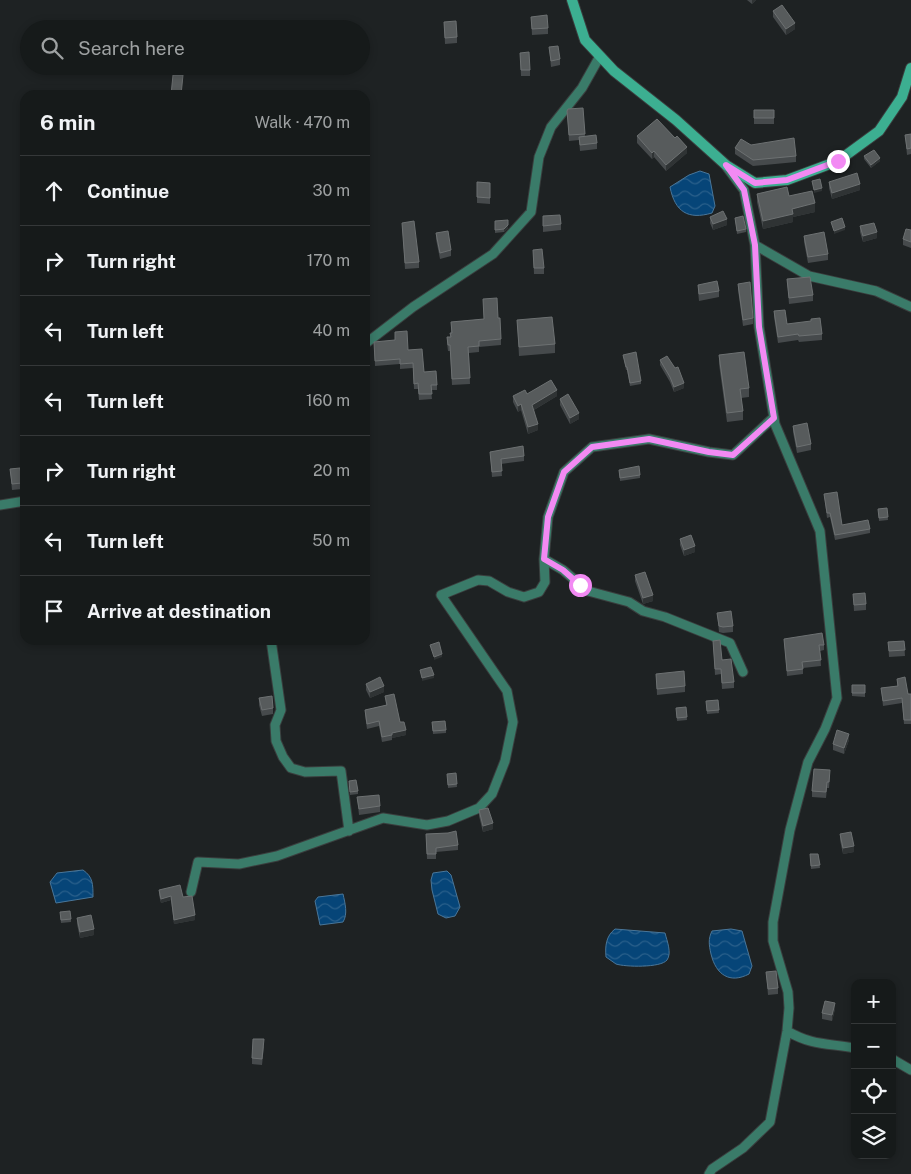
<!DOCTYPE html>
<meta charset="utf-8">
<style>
body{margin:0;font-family:"Public Sans",sans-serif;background:#1f2323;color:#f1f3f6}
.controls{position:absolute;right:15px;bottom:15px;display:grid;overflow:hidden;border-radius:10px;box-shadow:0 2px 8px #0003}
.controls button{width:45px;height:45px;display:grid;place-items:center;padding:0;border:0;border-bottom:1px solid #353839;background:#161a1a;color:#f1f3f6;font:25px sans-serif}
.stop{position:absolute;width:15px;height:15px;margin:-11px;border:4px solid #f28af3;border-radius:50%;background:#fff}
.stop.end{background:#f28af3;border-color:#fff;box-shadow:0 1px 5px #0008}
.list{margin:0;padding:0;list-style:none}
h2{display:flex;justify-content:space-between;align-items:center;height:65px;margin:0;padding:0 20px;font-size:21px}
h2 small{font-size:16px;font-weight:400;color:#9ea1a2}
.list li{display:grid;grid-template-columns:32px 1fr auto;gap:15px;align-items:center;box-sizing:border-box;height:70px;padding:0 20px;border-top:1px solid #353839}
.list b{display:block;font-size:19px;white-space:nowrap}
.list em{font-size:16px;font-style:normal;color:#9ea1a2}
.icon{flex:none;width:28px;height:28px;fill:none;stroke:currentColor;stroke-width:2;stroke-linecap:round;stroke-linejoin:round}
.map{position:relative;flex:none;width:911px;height:1174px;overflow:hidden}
.search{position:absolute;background:#161a1a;box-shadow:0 2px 8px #0003;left:20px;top:20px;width:350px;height:55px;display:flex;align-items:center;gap:12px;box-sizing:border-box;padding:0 18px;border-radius:28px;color:#9ea1a2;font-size:19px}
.panel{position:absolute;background:#161a1a;box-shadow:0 2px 8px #0003;left:20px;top:90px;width:350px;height:555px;border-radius:15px}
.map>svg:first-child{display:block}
.water{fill:url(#water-waves);stroke:#497699}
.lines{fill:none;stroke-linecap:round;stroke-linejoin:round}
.street-casing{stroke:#3a3e3e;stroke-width:11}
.secondary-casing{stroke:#3a3e3e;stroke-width:12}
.street{stroke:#3a7b69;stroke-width:9}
.secondary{stroke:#3caf91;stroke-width:10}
.wall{fill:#464a4c}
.shaded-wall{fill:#2f3334}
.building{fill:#575b5c;stroke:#6d7172}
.route{stroke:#f28af3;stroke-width:6}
</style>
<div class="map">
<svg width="911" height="1174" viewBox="0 0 911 1174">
<defs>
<pattern id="water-waves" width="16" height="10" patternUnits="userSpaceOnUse" patternTransform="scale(1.25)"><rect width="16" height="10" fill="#064578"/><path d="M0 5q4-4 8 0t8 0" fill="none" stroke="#2a608b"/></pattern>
</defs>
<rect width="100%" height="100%" fill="#1e2223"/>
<path class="water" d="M700,171L709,174L715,206L712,213C688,220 675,212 670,187L689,175Z
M83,870C93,877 93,884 93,897L56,903L50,882L57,873Z
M447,871L451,875L460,907L455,916L446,918L438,914L432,890L431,880L433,873Z
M343,894C345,903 348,914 343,922L320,925L315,901L318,897Z
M615,929L665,933C667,941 672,953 667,960C661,968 625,967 616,964C613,962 609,959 606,957C605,946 606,936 615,929Z
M731,929L742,931L752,966L749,974C730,984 716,975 711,954C709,945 708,939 712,931Z"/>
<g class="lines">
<g class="street-casing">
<path id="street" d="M755,245L809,276L876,291L911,307
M365,344L413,307L493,254L531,212L539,157L551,127L582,88L600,56
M0,505L25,501
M544,559L563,570L588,591L629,602L643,611L665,617L730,643L743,672
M271,640L281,710L275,725L276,741L283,757L291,768L305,772L341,771L349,831
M191,892L198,862L239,864L277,856L383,818L427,825L448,821L479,808L492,794L505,761L513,722L507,691L441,595L478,580L489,581L508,592L524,597L539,592L545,582L544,559L548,517L564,472L592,447L649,439L709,452L733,455L774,417
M787,1031C813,1046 827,1043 855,1048
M892,1059L911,1070
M709,1174L712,1169L743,1148L770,1122L787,1031L789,1008L788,992L773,941V922L790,830L808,762L825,729L837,698L820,531L775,424L759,327L755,245L744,190L726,166"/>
</g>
<g class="secondary-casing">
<path id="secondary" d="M572,0L585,40L614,71L676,120L726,165L755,183L787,180L838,161L879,131L902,97L911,68"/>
</g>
<use href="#street" class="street"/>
<use href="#secondary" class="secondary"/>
</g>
<path class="wall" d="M747,0H756L752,4Z
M773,11L795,29L786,35L773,17Z
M531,17L548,28V34L532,35Z
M444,22L457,37V43L445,44Z
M549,47L560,59V65L551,67Z
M520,53L530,70V76H521Z
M583,108L585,136L597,143V149L580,151L579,140L569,141L567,111Z
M754,110H774V124H754Z
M911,134V154L907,155L905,135Z
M637,136L687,153L666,171L654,157L652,159L637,143Z
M751,145L796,156V162L753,166L735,154V148Z
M864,156L880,161L871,168L864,159Z
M477,182L490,183V204L477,203Z
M829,182L860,190L832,199L829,188Z
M757,194L789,196L815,212L793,217V222L763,229L757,202Z
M543,216L561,224V230L543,232Z
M710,217L727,225L713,230L710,223Z
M735,218L746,229V232L737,234Z
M495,221L508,228L504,232L495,233Z
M402,223L419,262V268L405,269Z
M860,226L877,238L863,242L860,232Z
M911,230V248L903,245V239Z
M436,233L451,250V256L440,259L436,239Z
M804,236L828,254V260L808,263L804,242Z
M533,250L544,268V274H534Z
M787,279L813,295V301L789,304Z
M738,284L753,318V324L743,326L738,290Z
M698,285L719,291V297L699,301L698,291Z
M483,299L498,318L501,339V345L479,347V352L469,353L470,384L452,385L450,351H448L447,343V337H450L451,333V322L484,319Z
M774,311L787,324L822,334V340L799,342L798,340L778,343L774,317Z
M517,320L555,344V353L519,356Z
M374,342L408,350L424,372L437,385V390H431L432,399L419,400L418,389H414L413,368L400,369V364L375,366Z
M623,355L641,381V384L630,386L627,370H626Z
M719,355L749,388V397L741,398L743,411V420L727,422L719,364Z
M660,360L684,388L674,392L670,382L660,365Z
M527,394L557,396L534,410L538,430L528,434L521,410L518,412L513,402V396Z
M560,399L579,419L570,424L560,405Z
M793,426L811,444V450L797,453L793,432Z
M490,452L524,456V461L501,464L502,476L492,477Z
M10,469L22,483V489L12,490Z
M619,470L640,475V478L620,481Z
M824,494L842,525L870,529V533L835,540L830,517L827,518Z
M887,508L888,520L879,521L878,509Z
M680,539L695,552L684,556L680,545Z
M635,575L653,601L643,604L635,581Z
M853,594L866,604V610L854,611Z
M717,613L733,626V632L723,633L719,632Z
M784,639L824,645V650L820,651L821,666L803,668V674L787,676Z
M713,641L734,682V688L722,689L721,674L715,675Z
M904,641L905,656L889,657L888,642Z
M656,674L685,686V692L657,695Z
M897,679L908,694L911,695V724H904L902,703L883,706L881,688L897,686Z
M366,684L384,692L370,698L366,690Z
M852,685H865V697L852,696Z
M385,696L400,722L406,735L392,738V740L382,742L379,726L367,729L365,715V710L386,705Z
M259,698L273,708V714L262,716L259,705Z
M718,700L719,713L707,714L706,701Z
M686,707L687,720L677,721L676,708Z
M432,722L446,730V733L433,734Z
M849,740L844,754L833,750V744Z
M456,773L457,787L448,788L447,774Z
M830,776L829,788H827L826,798L812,797V791Z
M349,781L358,791V794L350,795Z
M357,797L380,806V812L359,815Z
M479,810L493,829L483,832L479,816Z
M448,833L458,845V850L436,852V859H427L426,834Z
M840,834L854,852L843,854L840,840Z
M810,854H818L820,868L811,869Z
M159,890L183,897L195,920L174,924L171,900L161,903L159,895Z
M60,915L71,919V922L61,923Z
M77,918L94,935L80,938L77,924Z
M766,972L778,988V994L768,995Z
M835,1009L832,1021L822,1019V1013Z
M264,1046L262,1065L252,1064V1058Z"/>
<path class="shaded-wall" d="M752,0H756L752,4Z
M795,23V29L786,35V29Z
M687,147V153L666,171V165Z
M654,151V157L652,159V153Z
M880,158V161L871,168V165Z
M860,184V190L832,199V193Z
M822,188V191L814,193V190Z
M815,203V212L793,217V222L763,229V221L792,209Z
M727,219V225L713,230V224Z
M508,225V228L504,232V229Z
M845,227V230L834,234V231Z
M877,232V238L863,242V236Z
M684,383V388L674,392V387Z
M557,390V396L532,411V405Z
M521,404V410L518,412V406Z
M579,413V419L570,424V418Z
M538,424V430L528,434V427Z
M695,546V552L684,556V550Z
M653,595V601L643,604V598Z
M442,654V657L434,660V657Z
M434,675V678L422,681V678Z
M384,686V692L370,698V692Z
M406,730V735L392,738V733Z
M849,734V740L844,754V748Z
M493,823V829L483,832V826Z
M854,846V852L843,854V848Z
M171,896V900L161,903V899Z
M195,915V920L174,924V920Z
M94,929V935L80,938V932Z
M835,1003V1009L832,1021V1015Z"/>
<path class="building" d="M782,5L795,23L786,29L773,11Z
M547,15L548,28L532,29L531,17Z
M456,21L457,37L445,38L444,22Z
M558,46L560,59L551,61L549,47Z
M529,52L530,70H521L520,53Z
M173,75H183L181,95H171Z
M583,108L585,134L569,135L567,111L568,109Z
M754,110H774V118H754Z
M657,119L675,138L677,136L687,147L666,165L654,151L652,153L637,136Z
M911,134V148L907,149L905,135Z
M596,135L597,143L580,145L579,137Z
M794,138L796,156L753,160L735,148L741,139L751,145Z
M874,150L880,158L871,165L864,156Z
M857,173L860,184L832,193L829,182Z
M820,179L822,188L814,190L812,181Z
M477,182L490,183V198L477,197Z
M787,187L789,196L812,191L815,203L792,209L793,214L763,221L757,194Z
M723,211L727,219L713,224L710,217Z
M560,215L561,224L543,226V216Z
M743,216L746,229L737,231L735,218Z
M842,218L845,227L834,231L831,222Z
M508,220V225L504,229L495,230V221Z
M414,221L419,262L405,263L402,223Z
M874,223L877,232L863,236L860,226Z
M906,229L911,230V242L903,239Z
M448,231L451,250L440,253L436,233Z
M824,232L828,254L808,257L804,236Z
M542,249L544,268H534L533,250Z
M810,277L813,295L789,298L787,279Z
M717,281L719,291L699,294L698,285Z
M750,282L753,318L743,320L738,284Z
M497,298L498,318H500L501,339L479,341V346L468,347L470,378L452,379L450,345H448L447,337H451L450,333H452L451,322L484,319L483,299Z
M785,310L787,324L811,321V319L820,318L822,334L799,336L798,334L778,337L774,311Z
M552,317L555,344L519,347L517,320Z
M407,331L408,350L422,349L424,372L436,371L437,385H431L432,394H419L418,383L414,384L413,363L400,364V359L375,361L374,342L395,340V332Z
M636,352L641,381L630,383L627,367H626L623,355Z
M744,352L749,388L740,389L743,411L727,413L719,355Z
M667,356L675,368L678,367L684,383L674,387L670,377L660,360Z
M551,380L557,390L532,405L538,424L528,427L521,404L518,406L513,396L525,390L527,394Z
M568,394L579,413L570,418L560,399Z
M807,423L811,444L797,447L793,426Z
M523,446L524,456L501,459L502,471L492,472L490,452Z
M639,466L640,475L620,478L619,470Z
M20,468L22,483L12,484L10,469Z
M837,492L842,525L868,520L870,529L835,535L830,513H827L824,494Z
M887,508L888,517L879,518L878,509Z
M691,535L695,546L684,550L680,539Z
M645,572L653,595L643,598L635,575Z
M865,593L866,604L854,605L853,594Z
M731,611L733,626L723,627L719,626L717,613Z
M822,633L824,645H819L821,660L802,662L803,669L787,671L784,639Z
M720,640L722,660L731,659L734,682L722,683L721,669H715L713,641Z
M904,641L905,650L889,651L888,642Z
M439,642L442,654L434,657L430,645Z
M431,667L434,675L422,678L420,670Z
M684,671L685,686L657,689L656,674Z
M380,677L384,686L370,692L366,684Z
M905,677L908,694H911V720H904L902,698L883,701L881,688L898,686L897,679Z
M852,685H865V693H852Z
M394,694L400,722H404L406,730L392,733V735L382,737L379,721L367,724L365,710L387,705L385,696Z
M272,696L273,708L262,710L259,698Z
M718,700L719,710L707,711L706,701Z
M686,707L687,717L677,718L676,708Z
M445,721L446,730L433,731L432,722Z
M837,730L849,734L844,748L833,744Z
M814,769L830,770L829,782H827L826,792L812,791Z
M456,773L457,784L448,785L447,774Z
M356,780L358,791L350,792L349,781Z
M379,795L380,806L359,809L357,797Z
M488,808L493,823L483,826L479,810Z
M456,831L458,845L436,848V854H427L426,834L448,833Z
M851,832L854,846L843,848L840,834Z
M810,854H818L820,865L811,866Z
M180,885L183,897L192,896L195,915L174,920L171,896L161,899L159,890Z
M70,911L71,919L61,920L60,912Z
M91,915L94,929L80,932L77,918Z
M776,971L778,988L768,989L766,972Z
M825,1001L835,1003L832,1015L822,1013Z
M253,1039H264L262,1059L252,1058Z"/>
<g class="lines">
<path class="route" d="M580,585L563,570L544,559L548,517L564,472L592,447L649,439L709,452L733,455L774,418L759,327L755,245L744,190L726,165L755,183L787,180L838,161"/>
</g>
</svg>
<div class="controls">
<button>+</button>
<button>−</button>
<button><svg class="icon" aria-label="locate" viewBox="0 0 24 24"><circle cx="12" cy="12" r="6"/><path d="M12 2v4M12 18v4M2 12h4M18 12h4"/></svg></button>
<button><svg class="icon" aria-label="layers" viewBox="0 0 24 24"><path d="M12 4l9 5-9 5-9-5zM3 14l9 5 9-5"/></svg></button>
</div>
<div class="stop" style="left:580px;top:585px"></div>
<div class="stop end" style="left:838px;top:161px"></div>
<div class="search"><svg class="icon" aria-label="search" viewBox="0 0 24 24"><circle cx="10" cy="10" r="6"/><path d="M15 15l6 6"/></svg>Search here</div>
<section class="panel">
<h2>6 min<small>Walk · 470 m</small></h2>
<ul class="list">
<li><svg class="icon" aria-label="ahead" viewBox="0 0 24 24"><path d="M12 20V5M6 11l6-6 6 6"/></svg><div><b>Continue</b></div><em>30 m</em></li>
<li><svg class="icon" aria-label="right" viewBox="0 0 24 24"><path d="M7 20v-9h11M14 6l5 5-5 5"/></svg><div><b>Turn right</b></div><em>170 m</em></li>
<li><svg class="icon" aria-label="left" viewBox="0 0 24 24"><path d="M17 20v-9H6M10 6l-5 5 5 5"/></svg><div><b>Turn left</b></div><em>40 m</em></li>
<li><svg class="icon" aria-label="left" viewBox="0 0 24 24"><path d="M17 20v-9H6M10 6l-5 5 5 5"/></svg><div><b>Turn left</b></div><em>160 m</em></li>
<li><svg class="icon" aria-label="right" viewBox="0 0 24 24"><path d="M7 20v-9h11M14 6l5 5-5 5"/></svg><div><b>Turn right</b></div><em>20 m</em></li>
<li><svg class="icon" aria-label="left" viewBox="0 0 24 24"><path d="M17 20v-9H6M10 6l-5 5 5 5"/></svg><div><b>Turn left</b></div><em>50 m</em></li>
<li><svg class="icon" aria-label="arrive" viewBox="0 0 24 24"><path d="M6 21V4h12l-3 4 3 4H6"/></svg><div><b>Arrive at destination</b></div></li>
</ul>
</section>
</div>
